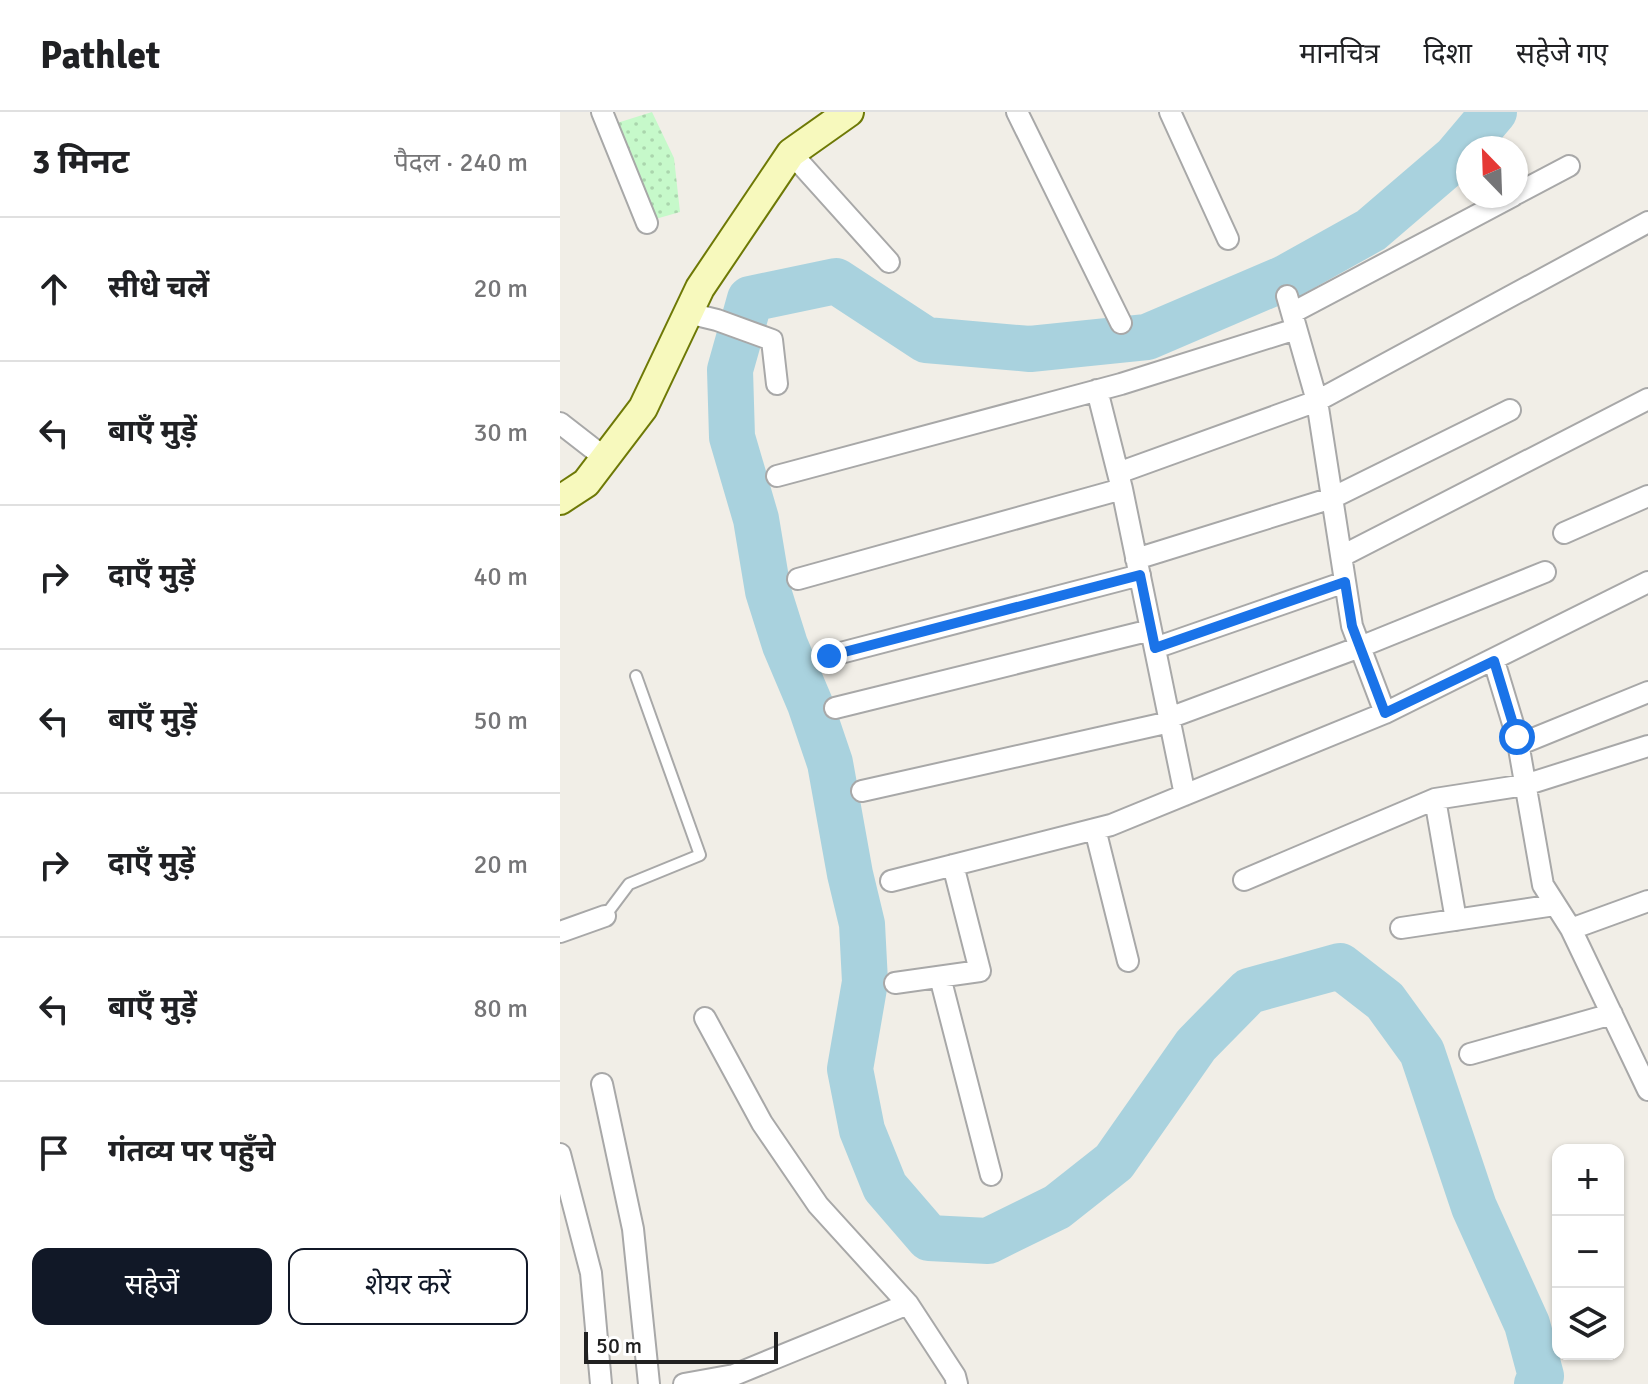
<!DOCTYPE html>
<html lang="hi">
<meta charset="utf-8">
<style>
body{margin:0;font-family:Signika,"Noto Sans Devanagari",sans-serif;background:#f2f2f2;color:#202124}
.controls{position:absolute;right:24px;bottom:24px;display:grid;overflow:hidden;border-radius:16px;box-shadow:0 2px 6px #0004}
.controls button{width:72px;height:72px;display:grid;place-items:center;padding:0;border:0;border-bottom:2px solid #e0e0e0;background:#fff;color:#202124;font:40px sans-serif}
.compass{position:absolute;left:896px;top:24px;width:72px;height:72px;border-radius:50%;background:#fff;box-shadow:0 2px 6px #0004;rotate:337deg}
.scale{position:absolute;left:24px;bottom:20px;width:194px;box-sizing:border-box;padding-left:8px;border:4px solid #212121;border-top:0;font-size:22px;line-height:28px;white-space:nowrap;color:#212121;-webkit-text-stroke:6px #fff;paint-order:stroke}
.stop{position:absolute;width:24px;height:24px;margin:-18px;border:6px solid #1a73e8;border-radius:50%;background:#fff}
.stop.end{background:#1a73e8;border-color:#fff;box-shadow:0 2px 8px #0008}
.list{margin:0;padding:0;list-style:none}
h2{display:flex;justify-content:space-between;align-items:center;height:104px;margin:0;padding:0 32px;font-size:34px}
h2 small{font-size:26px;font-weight:400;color:#757577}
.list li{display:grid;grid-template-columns:52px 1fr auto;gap:24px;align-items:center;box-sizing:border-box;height:144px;padding:0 32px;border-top:2px solid #e0e0e0}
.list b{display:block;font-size:30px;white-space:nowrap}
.list em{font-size:26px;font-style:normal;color:#757577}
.actions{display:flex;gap:16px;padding:24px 32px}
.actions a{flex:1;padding:18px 0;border:2px solid #111827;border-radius:16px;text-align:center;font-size:28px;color:#111827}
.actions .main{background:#111827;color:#fff}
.icon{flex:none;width:44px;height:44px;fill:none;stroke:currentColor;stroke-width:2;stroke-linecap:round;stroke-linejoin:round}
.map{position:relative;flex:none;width:1088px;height:1272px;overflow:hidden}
header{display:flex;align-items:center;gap:48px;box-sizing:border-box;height:112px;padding:0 40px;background:#fff;border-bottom:2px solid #e0e0e0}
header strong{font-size:38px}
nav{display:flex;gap:44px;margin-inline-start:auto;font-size:28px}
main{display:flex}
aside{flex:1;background:#fff}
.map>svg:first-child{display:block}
.park{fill:url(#park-dots)}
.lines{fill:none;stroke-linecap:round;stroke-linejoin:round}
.river{stroke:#a9d2de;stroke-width:46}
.lane-casing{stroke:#a8a8a8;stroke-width:14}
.street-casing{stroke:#a8a8a8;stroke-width:24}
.secondary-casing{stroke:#6e7906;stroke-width:32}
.lane{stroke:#fff;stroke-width:10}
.street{stroke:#fff;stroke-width:20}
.secondary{stroke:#f7f9bd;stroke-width:28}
.route{stroke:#1a73e8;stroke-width:10}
</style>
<header>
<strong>Pathlet</strong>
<nav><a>मानचित्र</a><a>दिशा</a><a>सहेजे गए</a></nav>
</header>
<main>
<aside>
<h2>3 मिनट<small>पैदल · 240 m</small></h2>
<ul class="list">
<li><svg class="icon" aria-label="ahead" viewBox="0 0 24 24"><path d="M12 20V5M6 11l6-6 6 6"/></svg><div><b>सीधे चलें</b></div><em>20 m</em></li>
<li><svg class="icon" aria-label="left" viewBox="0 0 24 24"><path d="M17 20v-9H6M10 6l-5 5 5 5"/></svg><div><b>बाएँ मुड़ें</b></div><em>30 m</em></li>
<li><svg class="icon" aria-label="right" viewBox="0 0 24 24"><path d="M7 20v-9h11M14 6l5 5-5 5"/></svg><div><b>दाएँ मुड़ें</b></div><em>40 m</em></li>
<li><svg class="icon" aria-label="left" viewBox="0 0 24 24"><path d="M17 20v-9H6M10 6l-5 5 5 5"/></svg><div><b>बाएँ मुड़ें</b></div><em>50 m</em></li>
<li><svg class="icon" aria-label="right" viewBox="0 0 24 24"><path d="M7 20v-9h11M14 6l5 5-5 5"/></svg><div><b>दाएँ मुड़ें</b></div><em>20 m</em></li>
<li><svg class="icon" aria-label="left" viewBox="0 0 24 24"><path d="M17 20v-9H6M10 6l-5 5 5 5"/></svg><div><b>बाएँ मुड़ें</b></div><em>80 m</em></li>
<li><svg class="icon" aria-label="arrive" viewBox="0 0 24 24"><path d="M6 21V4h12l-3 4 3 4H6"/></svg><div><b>गंतव्य पर पहुँचे</b></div></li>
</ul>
<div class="actions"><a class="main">सहेजें</a><a>शेयर करें</a></div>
</aside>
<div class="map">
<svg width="1088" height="1272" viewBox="0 0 1088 1272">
<defs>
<pattern id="park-dots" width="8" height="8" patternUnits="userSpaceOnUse" patternTransform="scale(2)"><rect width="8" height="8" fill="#c6f9ca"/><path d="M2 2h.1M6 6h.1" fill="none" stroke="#aad5ad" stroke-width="1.8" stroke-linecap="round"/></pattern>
</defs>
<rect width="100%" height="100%" fill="#f1eee7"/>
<path class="park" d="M92,0L114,46L120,100L92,108L57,11Z"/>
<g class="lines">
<path class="river" d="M934,0L895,46L811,118L725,166L587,225L470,237L366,228L276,169L190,187L170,258L172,325L196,407L208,479L225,533L250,592L270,651L290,762L302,812L305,870L290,957L302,1018L325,1075L369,1126L428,1129L497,1095L554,1050L636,933L689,879L780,854L825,889L862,940L914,1095L967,1212L981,1264L977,1272"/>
<g class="lane-casing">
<path id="lane" d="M45,804L69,772L140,743L76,564"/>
</g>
<g class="street-casing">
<path id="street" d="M42,0L87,111
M457,0L561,211
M610,0L668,127
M231,41L329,150
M956,82L1009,54
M727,184L757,289L792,514L825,601
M128,201L157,208L212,228L217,272
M732,201L953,84
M537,278L562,377L625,683
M0,311L45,346
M558,361L757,289L1088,110
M217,364L561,272L736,217
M1004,421L1088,384
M782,444L1088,287
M576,447L772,386L950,298
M238,467L562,377
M595,536L785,470
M269,544L580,463
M934,549L957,625L983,773L1011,817L1088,978
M275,596L591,518
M609,606L800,535L985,460
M958,633L1088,580
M302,679L610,610
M875,687L896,808
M535,717L568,849
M684,768L875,687L965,673L1088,634
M331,769L551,713L825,601L1088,470
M841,816L995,793
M1011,817L1088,789
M0,820L45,804
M380,865L431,1063
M335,871L420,859L393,753
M145,906L202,1011L258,1093L348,1192L395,1264L397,1272
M910,942L1052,902
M42,972L73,1117L89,1272
M0,1042L31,1161L41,1272
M124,1272L174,1263L348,1192"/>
</g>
<g class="secondary-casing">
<path id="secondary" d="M0,388L26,371L83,296L140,176L231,41L289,0"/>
</g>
<use href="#lane" class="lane"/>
<use href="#street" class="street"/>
<use href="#secondary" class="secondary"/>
</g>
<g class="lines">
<path class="route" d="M269,544L580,463L595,536L785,470L792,514L825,601L934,549L957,625"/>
</g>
</svg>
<div class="controls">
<button>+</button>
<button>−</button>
<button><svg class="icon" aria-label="layers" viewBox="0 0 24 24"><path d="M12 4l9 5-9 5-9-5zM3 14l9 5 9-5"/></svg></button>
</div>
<svg class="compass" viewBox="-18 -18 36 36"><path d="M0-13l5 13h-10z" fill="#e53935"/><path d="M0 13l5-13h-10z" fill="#757577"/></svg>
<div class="scale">50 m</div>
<div class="stop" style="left:957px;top:625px"></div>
<div class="stop end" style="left:269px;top:544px"></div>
</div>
</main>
